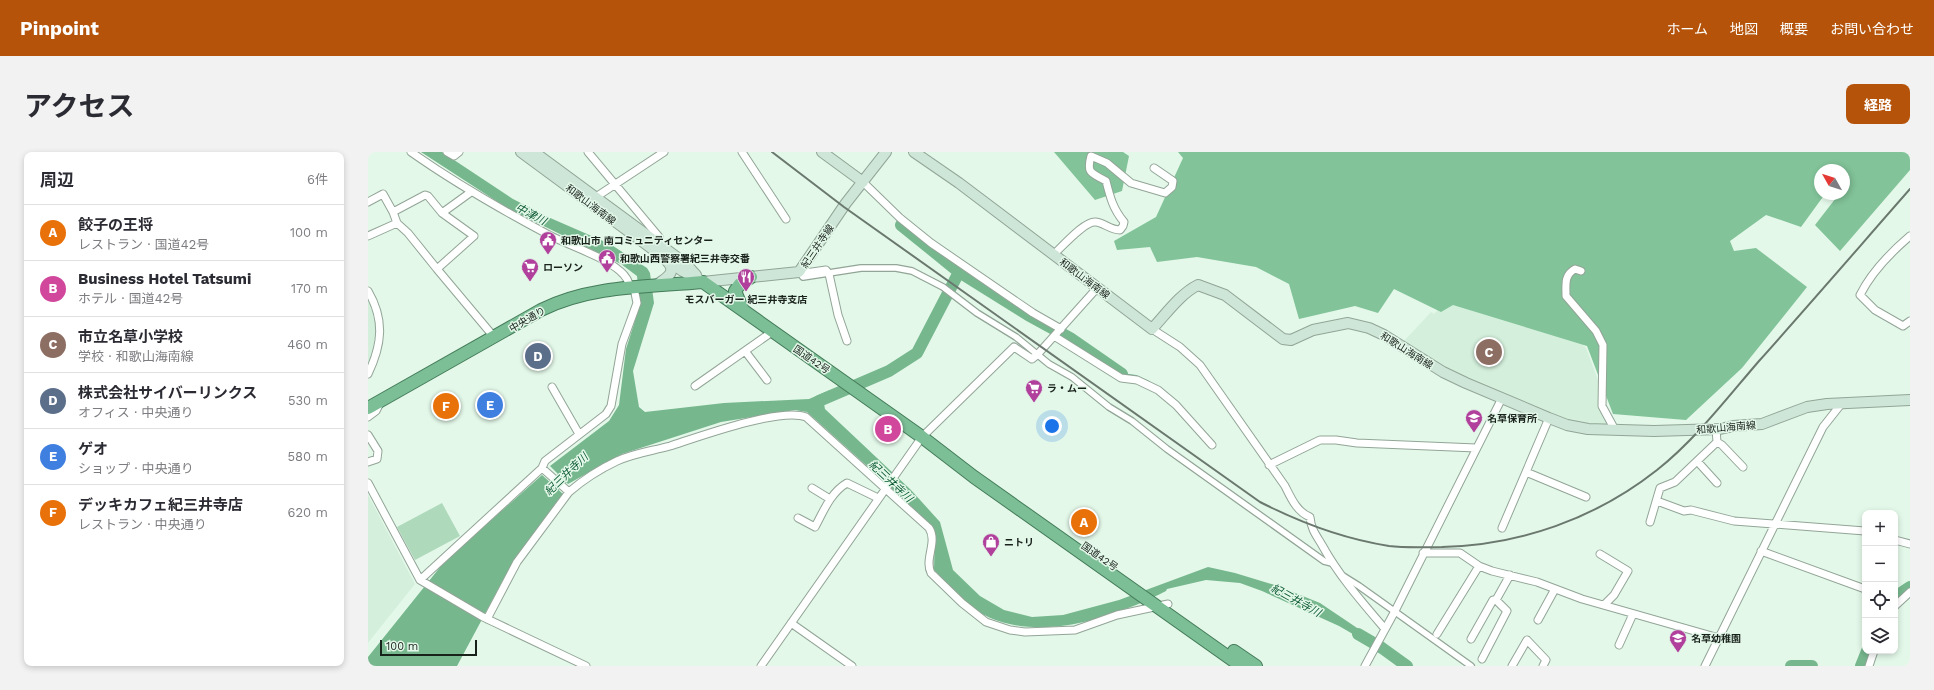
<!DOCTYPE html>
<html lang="ja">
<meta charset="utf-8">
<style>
body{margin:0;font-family:"Work Sans","Noto Sans JP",sans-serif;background:#f2f2f3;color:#2b2b33}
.controls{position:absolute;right:12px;bottom:12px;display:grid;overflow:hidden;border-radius:8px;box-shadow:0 2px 6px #0003}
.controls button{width:36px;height:36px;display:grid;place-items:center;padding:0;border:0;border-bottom:1px solid #e1e1e2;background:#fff;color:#2b2b33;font:20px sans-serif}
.compass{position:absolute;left:1446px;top:12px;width:36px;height:36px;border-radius:50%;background:#fff;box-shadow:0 2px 6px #0003;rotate:309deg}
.scale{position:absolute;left:12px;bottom:10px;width:97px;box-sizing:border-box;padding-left:4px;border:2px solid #19211b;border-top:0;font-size:11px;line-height:14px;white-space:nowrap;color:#19211b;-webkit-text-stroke:3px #e3f8e9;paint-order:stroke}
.you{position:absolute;left:684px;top:274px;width:14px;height:14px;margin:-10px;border:3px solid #fff;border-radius:50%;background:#1a73e8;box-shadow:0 0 0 6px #1a73e833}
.badge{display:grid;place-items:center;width:26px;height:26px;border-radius:50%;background:#b45309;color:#fff;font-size:13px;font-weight:700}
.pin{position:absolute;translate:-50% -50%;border:2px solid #fff;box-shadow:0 1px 4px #0006}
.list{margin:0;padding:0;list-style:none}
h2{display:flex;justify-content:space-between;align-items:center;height:52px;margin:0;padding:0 16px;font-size:17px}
h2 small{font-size:13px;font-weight:400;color:#7c7c81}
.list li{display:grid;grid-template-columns:26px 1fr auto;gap:12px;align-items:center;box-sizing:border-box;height:56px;padding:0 16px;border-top:1px solid #e1e1e2}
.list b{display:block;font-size:15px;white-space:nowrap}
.list p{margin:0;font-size:13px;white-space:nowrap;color:#7c7c81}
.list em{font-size:13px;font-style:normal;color:#7c7c81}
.icon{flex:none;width:22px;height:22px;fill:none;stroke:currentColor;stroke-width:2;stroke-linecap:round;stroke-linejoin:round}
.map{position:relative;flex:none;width:1542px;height:514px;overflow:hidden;border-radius:8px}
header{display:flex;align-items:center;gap:24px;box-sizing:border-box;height:56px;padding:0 20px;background:#b45309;color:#fff}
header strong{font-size:19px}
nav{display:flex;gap:22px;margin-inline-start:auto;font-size:14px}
.intro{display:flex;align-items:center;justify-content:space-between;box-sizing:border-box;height:96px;padding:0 24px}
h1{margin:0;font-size:28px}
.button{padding:10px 18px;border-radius:8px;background:#b45309;color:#fff;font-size:14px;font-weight:700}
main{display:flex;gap:24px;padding:0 24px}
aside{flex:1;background:#fff;border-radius:8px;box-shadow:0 2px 6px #0003}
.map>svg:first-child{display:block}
.built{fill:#d4f0dc}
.green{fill:#aed9bb}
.forest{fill:#82c399}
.water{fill:#77b78e}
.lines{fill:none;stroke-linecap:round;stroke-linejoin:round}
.stream{stroke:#77b78e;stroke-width:2}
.river{stroke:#77b78e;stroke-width:12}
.pedestrian-casing{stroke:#92a597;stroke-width:8}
.minor-casing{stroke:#92a597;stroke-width:9}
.secondary-casing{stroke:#92a597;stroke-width:12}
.trunk-casing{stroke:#447c59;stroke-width:14}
.pedestrian{stroke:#fff;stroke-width:5.5}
.minor{stroke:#fff;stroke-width:7}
.secondary{stroke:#cee6d7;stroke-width:10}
.trunk{stroke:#7cbe96;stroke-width:12}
.rail{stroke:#6a786e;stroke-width:2}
.labels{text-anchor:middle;stroke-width:3;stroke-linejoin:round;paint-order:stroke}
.street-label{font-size:10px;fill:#19211b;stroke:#e3f8e9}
.poi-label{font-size:10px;font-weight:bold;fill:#19211b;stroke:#e3f8e9;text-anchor:start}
.water-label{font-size:11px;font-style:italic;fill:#0d5a33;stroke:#e3f8e9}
</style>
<header>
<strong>Pinpoint</strong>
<nav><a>ホーム</a><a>地図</a><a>概要</a><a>お問い合わせ</a></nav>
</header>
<div class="intro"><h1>アクセス</h1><a class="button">経路</a></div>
<main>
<aside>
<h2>周辺<small>6件</small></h2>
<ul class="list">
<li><span class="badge" style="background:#e8710a">A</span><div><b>餃子の王将</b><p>レストラン · 国道42号</p></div><em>100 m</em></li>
<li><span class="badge" style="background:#d1479c">B</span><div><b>Business Hotel Tatsumi</b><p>ホテル · 国道42号</p></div><em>170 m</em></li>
<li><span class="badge" style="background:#8d6e63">C</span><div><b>市立名草小学校</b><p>学校 · 和歌山海南線</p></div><em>460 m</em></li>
<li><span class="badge" style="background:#5c6f8a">D</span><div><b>株式会社サイバーリンクス</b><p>オフィス · 中央通り</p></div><em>530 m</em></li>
<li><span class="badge" style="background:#3f7fe0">E</span><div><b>ゲオ</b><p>ショップ · 中央通り</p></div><em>580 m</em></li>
<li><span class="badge" style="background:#e8710a">F</span><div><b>デッキカフェ紀三井寺店</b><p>レストラン · 中央通り</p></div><em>620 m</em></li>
</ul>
</aside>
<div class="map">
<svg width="1542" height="514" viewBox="0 0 1542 514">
<rect width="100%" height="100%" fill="#e3f8e9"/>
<path class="built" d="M0,145L7,162L8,189L0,213Z
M1075,152L1106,153L1202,180L1218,196L1230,228L1231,250L1242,275L1198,270L1088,224L1034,191L1063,160L1066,162Z
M0,343L47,432L0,491Z"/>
<path class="green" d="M74,351L92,384L47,408L29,375Z"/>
<path class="forest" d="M686,0H755L761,4L754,39L727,48Z
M810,0H1542V18L1472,99L1447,73L1471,42H1476V18H1452V42H1457L1433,75L1398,63L1362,89L1366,99L1388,96L1439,135L1374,216L1318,268L1245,262L1219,194L1085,153L1073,160L1026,137L1010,161L987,154L931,167L921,132L888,115L829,105L789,110L782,95L749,98L746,89L788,65L815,6Z"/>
<path class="water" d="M53,0H74L145,47L180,65L242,92L279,116L282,121L286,151L265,219L271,255L277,260L356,251L441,247L462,238L468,246L456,252L457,257L543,338L572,370L585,418L612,444L636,458L664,465L695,463L751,448L840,415L867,421L910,434L952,451L1007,488L1002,492L971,474L894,439L872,431L838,428L799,437L798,439C739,469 653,498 595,449C585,440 576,428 566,418L567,378L509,323L439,260L427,258L353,270L254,302L200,332L182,314L241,269L251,253L258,197L272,153L269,124L253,112L139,56Z
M174,323L195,342L141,417L89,514H0V505L77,409Z"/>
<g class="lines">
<path class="stream" d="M754,222L768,224L781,230"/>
<path class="river" d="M533,73L591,120L660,163L702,186L754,222
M451,249L521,219L549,201L591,120
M175,345L206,314
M1527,445L1542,435
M990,482L1014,496L1039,514
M1423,514H1444
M1493,514L1499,499"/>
<g class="pedestrian-casing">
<path id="pedestrian" d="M431,120L435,125L493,116H528L544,119L575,135L609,161L648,185L681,212L704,225L741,255L764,269L799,297L956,409L964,411
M975,424L991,434L1103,514"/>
</g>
<g class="minor-casing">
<path id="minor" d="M43,0C87,31 134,58 181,83C202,94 235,104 252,119C258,124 261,129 262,136
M79,0L86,4L91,0
M220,0L291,85L287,90
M374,0L418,67
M495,30L532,66L563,91L665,161L693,177
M103,40L74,61L106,84L69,117L126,185
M226,49L231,43L296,0
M0,50L15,42L25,60
M29,71L25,60L57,43L60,44L74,61
M0,84L29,71L40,81L69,117
M1542,84C1522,101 1504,119 1492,143L1507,158L1535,174L1542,169
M686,102C694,95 717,68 728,70C736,71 743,78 752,78L755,74L756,70C745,57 742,45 738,29C724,21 718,22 723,4L739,11L763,31L797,41L804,35L805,29L786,16
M433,117L437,121L458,118L461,122L470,163L479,189
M1213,119L1207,117C1196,123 1198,132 1198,144L1228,179L1235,193L1234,254L1247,278
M0,139C17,168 14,193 0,222
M784,177L812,195L832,213L917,334C923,346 929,360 942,365C943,377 948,383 954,393C971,424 994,450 1017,477
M686,184L753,226L769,228L790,238L808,253L844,293
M377,199L399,228
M327,234L404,180
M184,235L211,282
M0,265L8,259L12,251
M0,283L10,299L9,307L0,310
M1349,290L1354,293L1375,315
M1329,309L1349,331
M901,313L952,288H968L989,291L1108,296
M174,316L201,340
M1158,320L1218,345
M0,331L52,428L115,465L218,514
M444,336L462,347
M1289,349L1316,359L1323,358L1366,369L1497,379
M430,366L447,375C455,360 463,340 479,331L510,346
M1282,370L1292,336L1307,330L1349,290L1348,277
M1134,376L1181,266
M1527,388L1542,392
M1393,399L1497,437
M1055,401H1092L1111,414L1124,419L1169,430L1214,447L1351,486
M1232,402L1260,419L1246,443L1236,453
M52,428L174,316L177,309L238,262L243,254L254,192L269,151L266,136
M1527,454L1542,440
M119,467L149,410L201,340C215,328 232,317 249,309C266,301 284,299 302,294C330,285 412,255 438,265L561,376C570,390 556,407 563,421L594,451L618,470L642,478L657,480L707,478L749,463L800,452
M1170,468L1187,437
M423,471L484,514
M1069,482L1111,414
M1103,487L1125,448H1128L1142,423
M1251,493L1265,462
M1114,507L1139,459L1128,448
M393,514L554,285L646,195L664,207L669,203L730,135
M997,514L1027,459L1134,246
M1144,514L1159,488L1178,508L1175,514
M1337,514L1455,275L1474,251
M1501,514L1506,499"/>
</g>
<g class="secondary-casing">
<path id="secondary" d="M153,0L313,118L335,130
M166,0L318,112L328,123
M454,0L495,30
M546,0L591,31L784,177C798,162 812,142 830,133L857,143L915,187L923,188L945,178L980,171L1001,176L1016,183L1075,220L1098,231L1181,266L1199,273L1220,277L1286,279L1352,277L1365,274L1394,272L1439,255L1459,252L1542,248
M335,130L431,120L478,51L518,0
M289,133C297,126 311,121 298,108"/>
</g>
<g class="trunk-casing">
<path id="trunk" d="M375,158L367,139L372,132L383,125
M0,256L173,158C223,133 281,135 335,130L554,285L606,325L873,514
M866,499L888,514"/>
</g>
<use href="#pedestrian" class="pedestrian"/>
<use href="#minor" class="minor"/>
<use href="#secondary" class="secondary"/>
<use href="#trunk" class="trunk"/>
<path class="rail" d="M404,0L476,55L892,350C933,371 976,387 1021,394C1038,396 1056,395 1074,395C1152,393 1227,367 1289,318C1328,287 1359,246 1391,209C1442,152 1492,94 1542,37"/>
</g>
<defs>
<g id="civic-pin" transform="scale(0.9)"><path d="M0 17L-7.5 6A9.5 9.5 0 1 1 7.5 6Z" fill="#b0409c" stroke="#e3f8e9"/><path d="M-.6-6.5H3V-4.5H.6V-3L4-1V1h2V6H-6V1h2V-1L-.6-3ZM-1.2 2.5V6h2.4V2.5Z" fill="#fff"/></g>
<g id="supermarket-pin" transform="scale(0.9)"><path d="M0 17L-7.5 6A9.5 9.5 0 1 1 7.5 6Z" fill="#b0409c" stroke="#e3f8e9"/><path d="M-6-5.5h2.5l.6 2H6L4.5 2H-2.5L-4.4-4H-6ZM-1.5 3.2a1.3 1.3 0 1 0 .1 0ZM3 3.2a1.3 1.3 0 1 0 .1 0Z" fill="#fff"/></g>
<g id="restaurant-pin" transform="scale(0.9)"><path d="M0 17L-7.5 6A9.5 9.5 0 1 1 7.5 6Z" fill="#b0409c" stroke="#e3f8e9"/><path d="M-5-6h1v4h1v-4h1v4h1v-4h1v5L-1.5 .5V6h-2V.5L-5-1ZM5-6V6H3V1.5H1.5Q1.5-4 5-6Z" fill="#fff"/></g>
<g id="school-pin" transform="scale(0.9)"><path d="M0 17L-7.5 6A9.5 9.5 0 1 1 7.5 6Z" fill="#b0409c" stroke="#e3f8e9"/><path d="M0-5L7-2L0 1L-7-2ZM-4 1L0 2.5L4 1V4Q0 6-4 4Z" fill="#fff"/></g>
<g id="shop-pin" transform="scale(0.9)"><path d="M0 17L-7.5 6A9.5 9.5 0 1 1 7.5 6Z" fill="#b0409c" stroke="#e3f8e9"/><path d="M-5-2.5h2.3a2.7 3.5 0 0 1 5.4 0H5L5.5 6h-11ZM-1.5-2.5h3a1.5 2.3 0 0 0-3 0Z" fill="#fff"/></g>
</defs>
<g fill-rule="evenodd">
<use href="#civic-pin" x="180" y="88"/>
<use href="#civic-pin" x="239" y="106"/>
<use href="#supermarket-pin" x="162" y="115"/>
<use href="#restaurant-pin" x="378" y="125"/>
<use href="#supermarket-pin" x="666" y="236"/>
<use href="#school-pin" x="1106" y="266"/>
<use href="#shop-pin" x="623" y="390"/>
<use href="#school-pin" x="1310" y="486"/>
</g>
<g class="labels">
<g class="street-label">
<text transform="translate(223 52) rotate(37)" y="4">和歌山海南線</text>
<text transform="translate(449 94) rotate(-56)" y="4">紀三井寺線</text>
<text transform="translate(717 126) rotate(37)" y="4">和歌山海南線</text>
<text transform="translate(159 167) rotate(-30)" y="4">中央通り</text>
<text transform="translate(1039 198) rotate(32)" y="4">和歌山海南線</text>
<text transform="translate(444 207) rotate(34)" y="4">国道42号</text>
<text transform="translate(1358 275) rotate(-5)" y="4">和歌山海南線</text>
<text transform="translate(732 404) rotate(35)" y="4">国道42号</text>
</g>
<g class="poi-label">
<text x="193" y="92">和歌山市 南コミュニティセンター</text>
<text x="252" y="110">和歌山西警察署紀三井寺交番</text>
<text x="175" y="119">ローソン</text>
<text x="378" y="151" text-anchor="middle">モスバーガー 紀三井寺支店</text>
<text x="679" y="240">ラ・ムー</text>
<text x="1119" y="270">名草保育所</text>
<text x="636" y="394">ニトリ</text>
<text x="1323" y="490">名草幼稚園</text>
</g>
<g class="water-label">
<text transform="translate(163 62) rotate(28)" y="4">中津川</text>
<text transform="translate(198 322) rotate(-44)" y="4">紀三井寺川</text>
<text transform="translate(523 329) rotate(43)" y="4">紀三井寺川</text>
<text transform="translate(928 448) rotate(29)" y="4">紀三井寺川</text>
</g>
</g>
</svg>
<div class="controls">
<button>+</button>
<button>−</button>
<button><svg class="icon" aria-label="locate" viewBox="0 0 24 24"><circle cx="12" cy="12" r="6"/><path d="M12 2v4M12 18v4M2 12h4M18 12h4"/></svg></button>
<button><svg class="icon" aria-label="layers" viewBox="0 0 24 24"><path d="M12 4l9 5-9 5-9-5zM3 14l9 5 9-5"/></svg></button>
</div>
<svg class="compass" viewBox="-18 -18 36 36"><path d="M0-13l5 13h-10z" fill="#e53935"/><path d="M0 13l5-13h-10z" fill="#7c7c81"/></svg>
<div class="scale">100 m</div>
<div class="you"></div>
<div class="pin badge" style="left:716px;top:370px;background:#e8710a">A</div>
<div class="pin badge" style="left:520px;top:277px;background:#d1479c">B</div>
<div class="pin badge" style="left:1121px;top:200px;background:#8d6e63">C</div>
<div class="pin badge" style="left:170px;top:204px;background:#5c6f8a">D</div>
<div class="pin badge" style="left:122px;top:253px;background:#3f7fe0">E</div>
<div class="pin badge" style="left:78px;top:254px;background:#e8710a">F</div>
</div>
</main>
